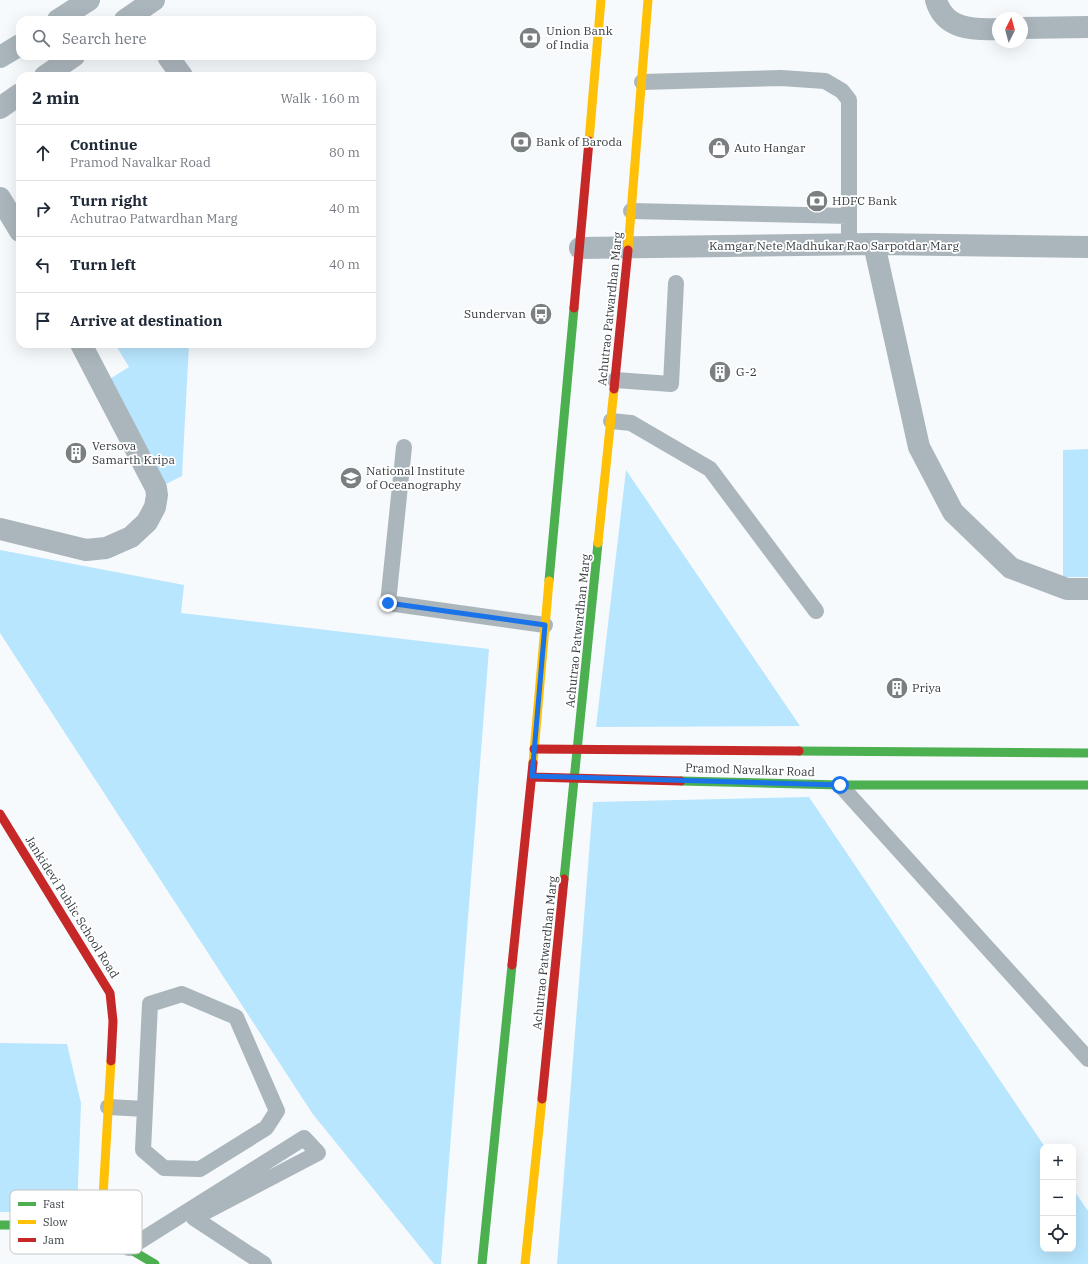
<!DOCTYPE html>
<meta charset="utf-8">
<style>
body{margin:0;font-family:"IBM Plex Serif",serif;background:#f2f2f3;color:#1f2937}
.controls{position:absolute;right:12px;bottom:12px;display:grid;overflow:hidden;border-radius:8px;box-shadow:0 4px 16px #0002}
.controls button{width:36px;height:36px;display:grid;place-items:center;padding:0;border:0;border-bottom:1px solid #e0e1e3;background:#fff;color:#1f2937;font:20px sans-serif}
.compass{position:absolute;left:992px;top:12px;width:36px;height:36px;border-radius:50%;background:#fff;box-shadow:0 4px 16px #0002;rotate:6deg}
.stop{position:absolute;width:12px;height:12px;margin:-9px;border:3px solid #1a73e8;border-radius:50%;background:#fff}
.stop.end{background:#1a73e8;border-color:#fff;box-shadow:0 1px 4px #0008}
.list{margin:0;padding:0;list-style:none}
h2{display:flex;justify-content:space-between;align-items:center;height:52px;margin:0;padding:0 16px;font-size:17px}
h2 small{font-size:13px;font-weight:400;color:#747a83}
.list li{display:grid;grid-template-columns:26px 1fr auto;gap:12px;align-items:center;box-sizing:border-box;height:56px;padding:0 16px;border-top:1px solid #e0e1e3}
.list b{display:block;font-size:15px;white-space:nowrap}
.list p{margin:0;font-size:13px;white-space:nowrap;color:#747a83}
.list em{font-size:13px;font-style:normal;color:#747a83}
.icon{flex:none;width:22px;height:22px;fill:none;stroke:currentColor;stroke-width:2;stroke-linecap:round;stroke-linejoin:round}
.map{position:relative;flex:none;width:1088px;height:1264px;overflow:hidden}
.search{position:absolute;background:#fff;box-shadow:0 4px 16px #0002;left:16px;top:16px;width:360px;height:44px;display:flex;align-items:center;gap:10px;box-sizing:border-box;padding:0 14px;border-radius:12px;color:#747a83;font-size:15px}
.panel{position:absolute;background:#fff;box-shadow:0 4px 16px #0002;left:16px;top:72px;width:360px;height:276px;border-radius:12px}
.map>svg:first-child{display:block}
.green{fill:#b8e6fe}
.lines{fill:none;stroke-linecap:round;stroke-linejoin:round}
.lane{stroke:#abb6bc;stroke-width:16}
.street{stroke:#abb6bc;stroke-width:22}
.fast{stroke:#4caf50;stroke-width:9}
.slow{stroke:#ffc107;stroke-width:9}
.jam{stroke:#c62828;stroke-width:9}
.route{stroke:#1a73e8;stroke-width:5}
.labels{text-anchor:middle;stroke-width:3.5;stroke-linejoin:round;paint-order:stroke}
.poi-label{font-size:12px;fill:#363d41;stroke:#fff;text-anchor:start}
.street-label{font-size:12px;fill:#363d41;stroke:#fff}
.key{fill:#fff;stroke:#c3c5c6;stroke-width:1}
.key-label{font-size:11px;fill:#363d41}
</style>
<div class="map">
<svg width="1088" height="1264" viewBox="0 0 1088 1264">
<rect width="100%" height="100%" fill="#f7fafc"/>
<path class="green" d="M115,344H189L182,476L162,486L100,385L129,367Z
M1088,449V577H1063V450Z
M626,470L800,726L596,727Z
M0,550L184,585L181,613L489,649L441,1264H434L312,1113L0,633Z
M809,797L1045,1147H1043V1249H1073V1189L1088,1211V1264H557L593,802Z
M0,1043L67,1044L81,1103L77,1212H0Z"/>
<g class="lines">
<path class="lane" d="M642,82L781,78L825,81L842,91L849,100V244
M631,211L849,216
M615,380L671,384L676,283
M611,421L631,423L710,469L816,611
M404,447L388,603L545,625
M840,785L1088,1059
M182,994L236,1017L277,1111L266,1128L200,1169L164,1168L143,1150L150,1004Z
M108,1107L145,1109
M129,1248L304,1138L318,1153L194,1218L264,1264"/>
<path class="street" d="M936,0C944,29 972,30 998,29
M58,20L89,0
M125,20L154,0
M1022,28L1088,27
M0,57L20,45
M169,58L182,76
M45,76L74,56
M0,108L20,94
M0,198L20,231
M874,244L919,447L953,512L1011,568L1067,589H1088
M580,248L874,244L1088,247
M0,529L86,550L106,548L131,537L147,522L155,507L157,495L156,488L81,344"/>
<path class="fast" d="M549,581L574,308
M799,751L1088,753
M681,781L840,785H1088
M564,879L598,543
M0,1225H89L155,1264
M482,1264L512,965"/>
<path class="slow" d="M589,141L601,0
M628,250L648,0
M598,543L614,389
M533,763L549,581
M101,1231L111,1061
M525,1264L542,1099"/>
<path class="jam" d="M574,308L589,141
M614,389L628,250
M534,749L799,751
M532,777L681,781
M0,814L110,993L113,1021L111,1061
M512,965L533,763
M542,1099L564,879"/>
</g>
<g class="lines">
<path class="route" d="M388,603L545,625L532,776L840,785"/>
</g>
<defs>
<g id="bank-disc" transform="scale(1.15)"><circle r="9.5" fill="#7a7f82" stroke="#fff"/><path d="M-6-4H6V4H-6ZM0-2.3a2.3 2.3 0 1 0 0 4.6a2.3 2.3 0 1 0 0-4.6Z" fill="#fff"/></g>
<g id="shop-disc" transform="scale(1.15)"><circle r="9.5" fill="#7a7f82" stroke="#fff"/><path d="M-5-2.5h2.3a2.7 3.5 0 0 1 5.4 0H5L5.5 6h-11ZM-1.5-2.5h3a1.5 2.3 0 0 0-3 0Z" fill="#fff"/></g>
<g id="bus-disc" transform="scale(1.15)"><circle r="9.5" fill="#7a7f82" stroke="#fff"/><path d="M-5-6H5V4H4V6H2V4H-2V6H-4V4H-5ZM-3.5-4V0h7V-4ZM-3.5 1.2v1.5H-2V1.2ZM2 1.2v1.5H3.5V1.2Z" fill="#fff"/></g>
<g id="building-disc" transform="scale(1.15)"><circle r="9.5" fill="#7a7f82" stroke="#fff"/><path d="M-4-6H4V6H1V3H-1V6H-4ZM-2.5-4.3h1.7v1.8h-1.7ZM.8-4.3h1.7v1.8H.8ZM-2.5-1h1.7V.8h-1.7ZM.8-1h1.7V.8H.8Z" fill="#fff"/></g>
<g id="university-disc" transform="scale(1.15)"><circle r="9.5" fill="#7a7f82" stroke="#fff"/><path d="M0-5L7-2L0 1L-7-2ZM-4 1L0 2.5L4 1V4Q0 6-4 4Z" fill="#fff"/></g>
</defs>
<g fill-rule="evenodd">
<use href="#bank-disc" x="530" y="38"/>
<use href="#bank-disc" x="521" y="142"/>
<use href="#shop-disc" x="719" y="148"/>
<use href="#bank-disc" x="817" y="201"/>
<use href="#bus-disc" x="541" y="314"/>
<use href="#building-disc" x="720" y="372"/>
<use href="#building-disc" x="76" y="453"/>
<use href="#university-disc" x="351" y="478"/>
<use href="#building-disc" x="897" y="688"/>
</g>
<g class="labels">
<g class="poi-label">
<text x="546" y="35">Union Bank<tspan x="546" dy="14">of India</tspan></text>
<text x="536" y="146">Bank of Baroda</text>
<text x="734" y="152">Auto Hangar</text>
<text x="832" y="205">HDFC Bank</text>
<text x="526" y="318" text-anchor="end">Sundervan</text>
<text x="736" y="376">G-2</text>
<text x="92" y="450">Versova<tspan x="92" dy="14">Samarth Kripa</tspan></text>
<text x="366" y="475">National Institute<tspan x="366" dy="14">of Oceanography</tspan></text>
<text x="912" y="692">Priya</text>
</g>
<g class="street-label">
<text x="834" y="250">Kamgar Nete Madhukar Rao Sarpotdar Marg</text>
<text transform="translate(610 309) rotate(-84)" y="4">Achutrao Patwardhan Marg</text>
<text transform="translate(578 631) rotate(-84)" y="4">Achutrao Patwardhan Marg</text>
<text transform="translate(750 770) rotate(2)" y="4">Pramod Navalkar Road</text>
<text transform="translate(72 907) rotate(58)" y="4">Jankidevi Public School Road</text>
<text transform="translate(545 953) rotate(-84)" y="4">Achutrao Patwardhan Marg</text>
</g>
</g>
<rect x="10" y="1190" width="132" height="64" rx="6" class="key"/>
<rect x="18" y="1202" width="18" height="4" fill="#4caf50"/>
<rect x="18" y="1220" width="18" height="4" fill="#ffc107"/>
<rect x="18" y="1238" width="18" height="4" fill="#c62828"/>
<g class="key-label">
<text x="43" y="1208">Fast</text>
<text x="43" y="1226">Slow</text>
<text x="43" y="1244">Jam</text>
</g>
</svg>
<div class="controls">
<button>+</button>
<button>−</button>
<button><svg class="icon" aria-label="locate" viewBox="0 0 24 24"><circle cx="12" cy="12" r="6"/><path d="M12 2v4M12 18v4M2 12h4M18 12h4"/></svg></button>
</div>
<svg class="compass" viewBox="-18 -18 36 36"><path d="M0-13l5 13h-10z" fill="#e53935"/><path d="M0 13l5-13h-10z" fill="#747a83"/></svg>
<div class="stop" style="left:840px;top:785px"></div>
<div class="stop end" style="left:388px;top:603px"></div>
<div class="search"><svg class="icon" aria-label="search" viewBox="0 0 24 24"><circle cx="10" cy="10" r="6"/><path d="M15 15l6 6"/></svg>Search here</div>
<section class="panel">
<h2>2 min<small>Walk · 160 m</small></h2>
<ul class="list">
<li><svg class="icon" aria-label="ahead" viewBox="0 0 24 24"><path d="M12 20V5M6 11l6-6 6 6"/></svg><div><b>Continue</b><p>Pramod Navalkar Road</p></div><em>80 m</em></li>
<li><svg class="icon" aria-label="right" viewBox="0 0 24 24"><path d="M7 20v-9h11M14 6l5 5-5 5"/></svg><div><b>Turn right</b><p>Achutrao Patwardhan Marg</p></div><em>40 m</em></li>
<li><svg class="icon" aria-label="left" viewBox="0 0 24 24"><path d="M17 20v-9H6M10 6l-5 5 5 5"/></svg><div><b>Turn left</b></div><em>40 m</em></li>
<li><svg class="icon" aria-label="arrive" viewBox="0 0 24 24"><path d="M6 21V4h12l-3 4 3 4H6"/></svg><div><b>Arrive at destination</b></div></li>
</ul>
</section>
</div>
